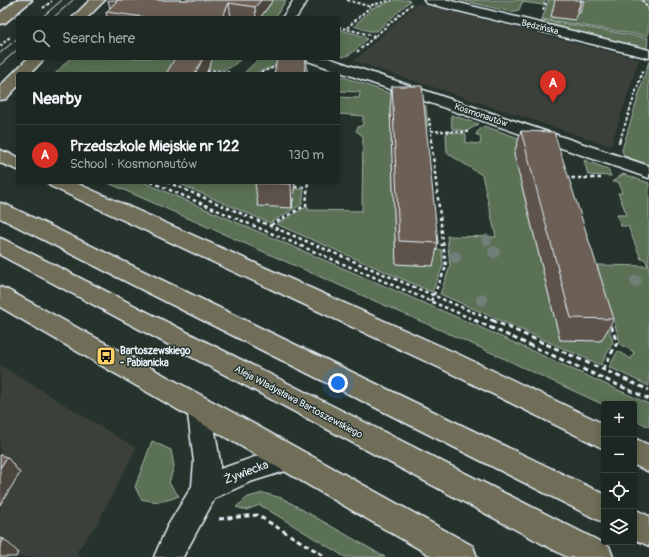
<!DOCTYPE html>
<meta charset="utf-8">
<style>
body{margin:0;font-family:Pangolin,sans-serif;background:#252e2a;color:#f1f3f6}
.controls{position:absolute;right:12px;bottom:12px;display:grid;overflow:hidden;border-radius:4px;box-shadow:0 2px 10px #0003}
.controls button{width:36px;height:36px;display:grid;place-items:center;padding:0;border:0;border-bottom:1px solid #3a4340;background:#1c2622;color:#f1f3f6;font:20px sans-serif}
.you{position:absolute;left:338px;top:383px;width:14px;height:14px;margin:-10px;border:3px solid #fff;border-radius:50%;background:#1a73e8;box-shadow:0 0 0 6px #1a73e833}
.badge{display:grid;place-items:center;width:26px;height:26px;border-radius:50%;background:#d93025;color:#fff;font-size:13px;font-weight:700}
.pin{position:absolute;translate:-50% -33px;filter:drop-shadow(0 1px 2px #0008)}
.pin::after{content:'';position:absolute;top:21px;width:14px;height:12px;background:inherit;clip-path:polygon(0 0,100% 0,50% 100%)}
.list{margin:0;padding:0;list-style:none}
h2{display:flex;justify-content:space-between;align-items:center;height:52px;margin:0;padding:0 16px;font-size:17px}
h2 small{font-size:13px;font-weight:400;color:#a0a5a5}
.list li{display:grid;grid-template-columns:26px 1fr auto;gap:12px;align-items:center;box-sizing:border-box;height:60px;padding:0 16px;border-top:1px solid #3a4340}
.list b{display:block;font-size:15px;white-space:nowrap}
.list p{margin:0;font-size:13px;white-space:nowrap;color:#a0a5a5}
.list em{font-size:13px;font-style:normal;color:#a0a5a5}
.icon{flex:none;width:22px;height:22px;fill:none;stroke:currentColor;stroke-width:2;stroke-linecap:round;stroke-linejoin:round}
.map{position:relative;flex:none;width:649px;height:557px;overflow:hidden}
.search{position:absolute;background:#1c2622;box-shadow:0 2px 10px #0003;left:16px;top:16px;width:324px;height:44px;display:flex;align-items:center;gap:10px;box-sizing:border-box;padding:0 14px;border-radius:4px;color:#a0a5a5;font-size:15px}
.panel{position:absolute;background:#1c2622;box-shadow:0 2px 10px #0003;left:16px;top:72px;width:324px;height:112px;border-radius:4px}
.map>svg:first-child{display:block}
.built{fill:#3b413a}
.green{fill:#5a7155;stroke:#a1b1a6}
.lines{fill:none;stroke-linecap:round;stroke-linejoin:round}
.street-casing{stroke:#e8f1f8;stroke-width:3}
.primary-casing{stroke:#e8f1f8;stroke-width:3}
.path-far2{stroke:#e8f1f8;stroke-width:2;stroke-dasharray:3 2;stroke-linecap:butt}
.path-far1{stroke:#e8f1f8;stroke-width:2.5;stroke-dasharray:3.5 3;stroke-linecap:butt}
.path{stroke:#e8f1f8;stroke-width:3;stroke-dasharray:5 3.5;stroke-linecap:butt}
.street{fill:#26332d;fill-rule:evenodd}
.primary{fill:#706e59;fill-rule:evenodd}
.tram{stroke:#e8f1f8;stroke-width:1}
.tree{fill:#717f79}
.wall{fill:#5d534b;stroke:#e8f1f8}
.shaded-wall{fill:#4c443d;stroke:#e8f1f8}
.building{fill:#6c6157;stroke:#e8f1f8}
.labels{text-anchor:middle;stroke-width:3;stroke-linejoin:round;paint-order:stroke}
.far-street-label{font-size:9px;fill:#e8f1f8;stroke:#26332d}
.poi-label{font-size:10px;font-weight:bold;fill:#e8f1f8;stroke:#26332d;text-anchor:start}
.street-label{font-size:10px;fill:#e8f1f8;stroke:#26332d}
.near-street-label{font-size:12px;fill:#e8f1f8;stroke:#26332d}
</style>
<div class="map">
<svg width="649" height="557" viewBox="0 0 649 557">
<rect width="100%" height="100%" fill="#26332d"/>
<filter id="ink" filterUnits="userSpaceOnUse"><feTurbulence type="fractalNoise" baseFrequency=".025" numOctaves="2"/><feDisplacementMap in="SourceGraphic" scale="8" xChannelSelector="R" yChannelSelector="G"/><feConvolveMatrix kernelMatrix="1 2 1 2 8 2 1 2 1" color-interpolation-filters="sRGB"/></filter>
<g filter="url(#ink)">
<path class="built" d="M417,3L639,59L611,146L354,61Z
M0,365L136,448L97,524L75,554L87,557H0Z"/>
<path class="green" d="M214,0H286L275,18H194Z
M396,0H408L410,1L377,31H369L354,26L372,8Z
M460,0H545L543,5L522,2L519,10L511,12Z
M549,0H649L648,36L542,19Z
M542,20L648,38L647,50L547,25L541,22Z
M338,29L363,36L367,39C359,46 349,60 338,56Z
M70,58H186L178,74H55Z
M213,58H242C227,71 228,71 208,69Z
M260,58H286L292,60L254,74H245V72Z
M649,61V165L624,156L622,150Z
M338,75L426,106L428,126L425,127L390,109L396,264L433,265L432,248L442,250L443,266L432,292L276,224L308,206V210L362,211L363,136L356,131L358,127L363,125V116L338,114V97L359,98L360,92L338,91Z
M451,115L479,124L467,131L452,129Z
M484,126L553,150L514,155L560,340L607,323L613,342L601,365L440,294L450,267L447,236L496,237L482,175L447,153L446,134L449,132L466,134V143L481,144L480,135H476L477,132Z
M584,160L608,169L611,176L588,175Z
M623,174L649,183V386L609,367L618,351L631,359L634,352L621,345L597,265L648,266L645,259H641L628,226H621L617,215H627L618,193H622L619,182H612Z
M106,182H143L475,325L649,404V427L634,419V404L604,405L481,348Z
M183,182H262L304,190L302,204L270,223L182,185Z
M152,441L171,450L174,466L169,483L179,496C164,502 157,503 141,499L135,487Z
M263,493L282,498L385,557H345L260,505L246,510L236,507L248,497Z"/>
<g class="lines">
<g class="street-casing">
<path id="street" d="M294,0H308L296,18H282Z
M424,0H447L649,50V58L426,3Z
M306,58H328L649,166V178L308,61Z
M199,396L208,399L211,407L220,462V469L278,449L289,446L298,449L302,458L298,467L250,482L215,498L183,557H154L167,527L192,486L194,462L187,407L190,399Z"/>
</g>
<g class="primary-casing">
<path id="primary" d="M16,0H32L5,23L0,24V13Z
M90,0H105L87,18H72Z
M28,58H45L30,74H18V86L6,99L0,100V86Z
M0,150L18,157V170L0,163Z
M47,182H74L458,354L604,424V449L440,368L50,186Z
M0,203L7,205L604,494V523L0,218Z
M0,238L7,241L609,546L613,557H567L0,255Z
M0,287L8,290L254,424L473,546L477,557H433L0,307Z
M634,438L649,445V472L634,465Z
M634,509L649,516V546L634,539Z"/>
</g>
<path class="path-far2" d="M347,0L368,6L392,0
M642,0L649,10
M43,8L52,1
M543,10L547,0
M338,27L375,36
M347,28L370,7L368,6
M0,46L10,37
M357,52L412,4
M207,71L229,72
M256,74L278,66
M429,118L432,140
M431,131L468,132
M620,140L643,70"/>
<path class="path-far1" d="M619,143L620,139
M565,178H602
M151,182L477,321
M167,182L494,321
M294,187H307
M271,225L306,205L308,182
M434,245H443
M431,301L446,267L431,139"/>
<path class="path" d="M474,320L649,399
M492,320L649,390
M603,369L617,343L610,322
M219,519L257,515L326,557"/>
<use href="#street" class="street"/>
<use href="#primary" class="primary"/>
<path class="tram" d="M41,18L62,0
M53,18L73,0
M0,53L18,38
M0,65L18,49"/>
</g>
<g class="tree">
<circle cx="487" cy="240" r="5.5"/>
<circle cx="494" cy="252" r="6"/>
<circle cx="455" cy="257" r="6"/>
<circle cx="636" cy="281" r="6"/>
<circle cx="482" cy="300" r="6"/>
</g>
<path class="wall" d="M108,0H273L260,18H107L106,12L110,8Z
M555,0H584L580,13H578L575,20L551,17Z
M392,86L438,243L433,266L396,264L390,108Z
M521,131L614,319L601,341L560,340L514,154Z
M295,182L292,208L258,206L255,183Z"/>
<path class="shaded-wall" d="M261,0H273L260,18H256L255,7Z
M581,0H582L575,20Z
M229,3L231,18H222Z
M203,58H213L206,74H195Z
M306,58H307V74H304Z
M291,182H295L292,208L291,184Z
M7,457L20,473L0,505V468Z
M4,539L18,552L16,557H0V546Z"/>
<path class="building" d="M118,0H261L255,7L229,3L222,18H143L144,17L106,12Z
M175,58H203L195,74H166Z
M277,58H306L304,74H274Z
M392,86H422L438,243L399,241Z
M521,131L554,132L614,319L571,318Z
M255,182H291V184L255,183Z
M0,455L7,457L0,468Z
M0,538L4,539L0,546Z"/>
</g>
<defs>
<g id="bus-square" transform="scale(1)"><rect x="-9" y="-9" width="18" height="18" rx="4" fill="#ffd166" stroke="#26332d"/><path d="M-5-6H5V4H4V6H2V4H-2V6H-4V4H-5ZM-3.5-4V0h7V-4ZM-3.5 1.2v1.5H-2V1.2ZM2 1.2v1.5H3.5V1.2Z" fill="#111"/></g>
</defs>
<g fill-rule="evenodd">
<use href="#bus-square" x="106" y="356"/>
</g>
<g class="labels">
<g class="far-street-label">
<text transform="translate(540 27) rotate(14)" y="3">Będzińska</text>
<text transform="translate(481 115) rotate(19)" y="3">Kosmonautów</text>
</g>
<g class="poi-label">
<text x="120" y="354">Bartoszewskiego<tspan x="120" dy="12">- Pabianicka</tspan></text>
</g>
<g class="street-label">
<text transform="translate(299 401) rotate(28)" y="4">Aleja Władysława Bartoszewskiego</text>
</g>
<g class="near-street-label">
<text transform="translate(246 472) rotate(-21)" y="4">Żywiecka</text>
</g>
</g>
</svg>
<div class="controls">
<button>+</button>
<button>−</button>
<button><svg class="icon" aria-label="locate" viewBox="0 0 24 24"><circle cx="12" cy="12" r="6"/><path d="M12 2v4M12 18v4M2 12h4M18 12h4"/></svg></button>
<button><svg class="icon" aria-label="layers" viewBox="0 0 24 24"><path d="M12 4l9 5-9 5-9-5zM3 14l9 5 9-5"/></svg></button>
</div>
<div class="you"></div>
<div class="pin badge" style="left:553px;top:103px">A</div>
<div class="search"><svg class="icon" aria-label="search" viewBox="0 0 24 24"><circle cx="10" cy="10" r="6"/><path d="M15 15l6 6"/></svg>Search here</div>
<section class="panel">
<h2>Nearby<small></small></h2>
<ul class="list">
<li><span class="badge">A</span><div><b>Przedszkole Miejskie nr 122</b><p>School · Kosmonautów</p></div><em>130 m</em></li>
</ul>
</section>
</div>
